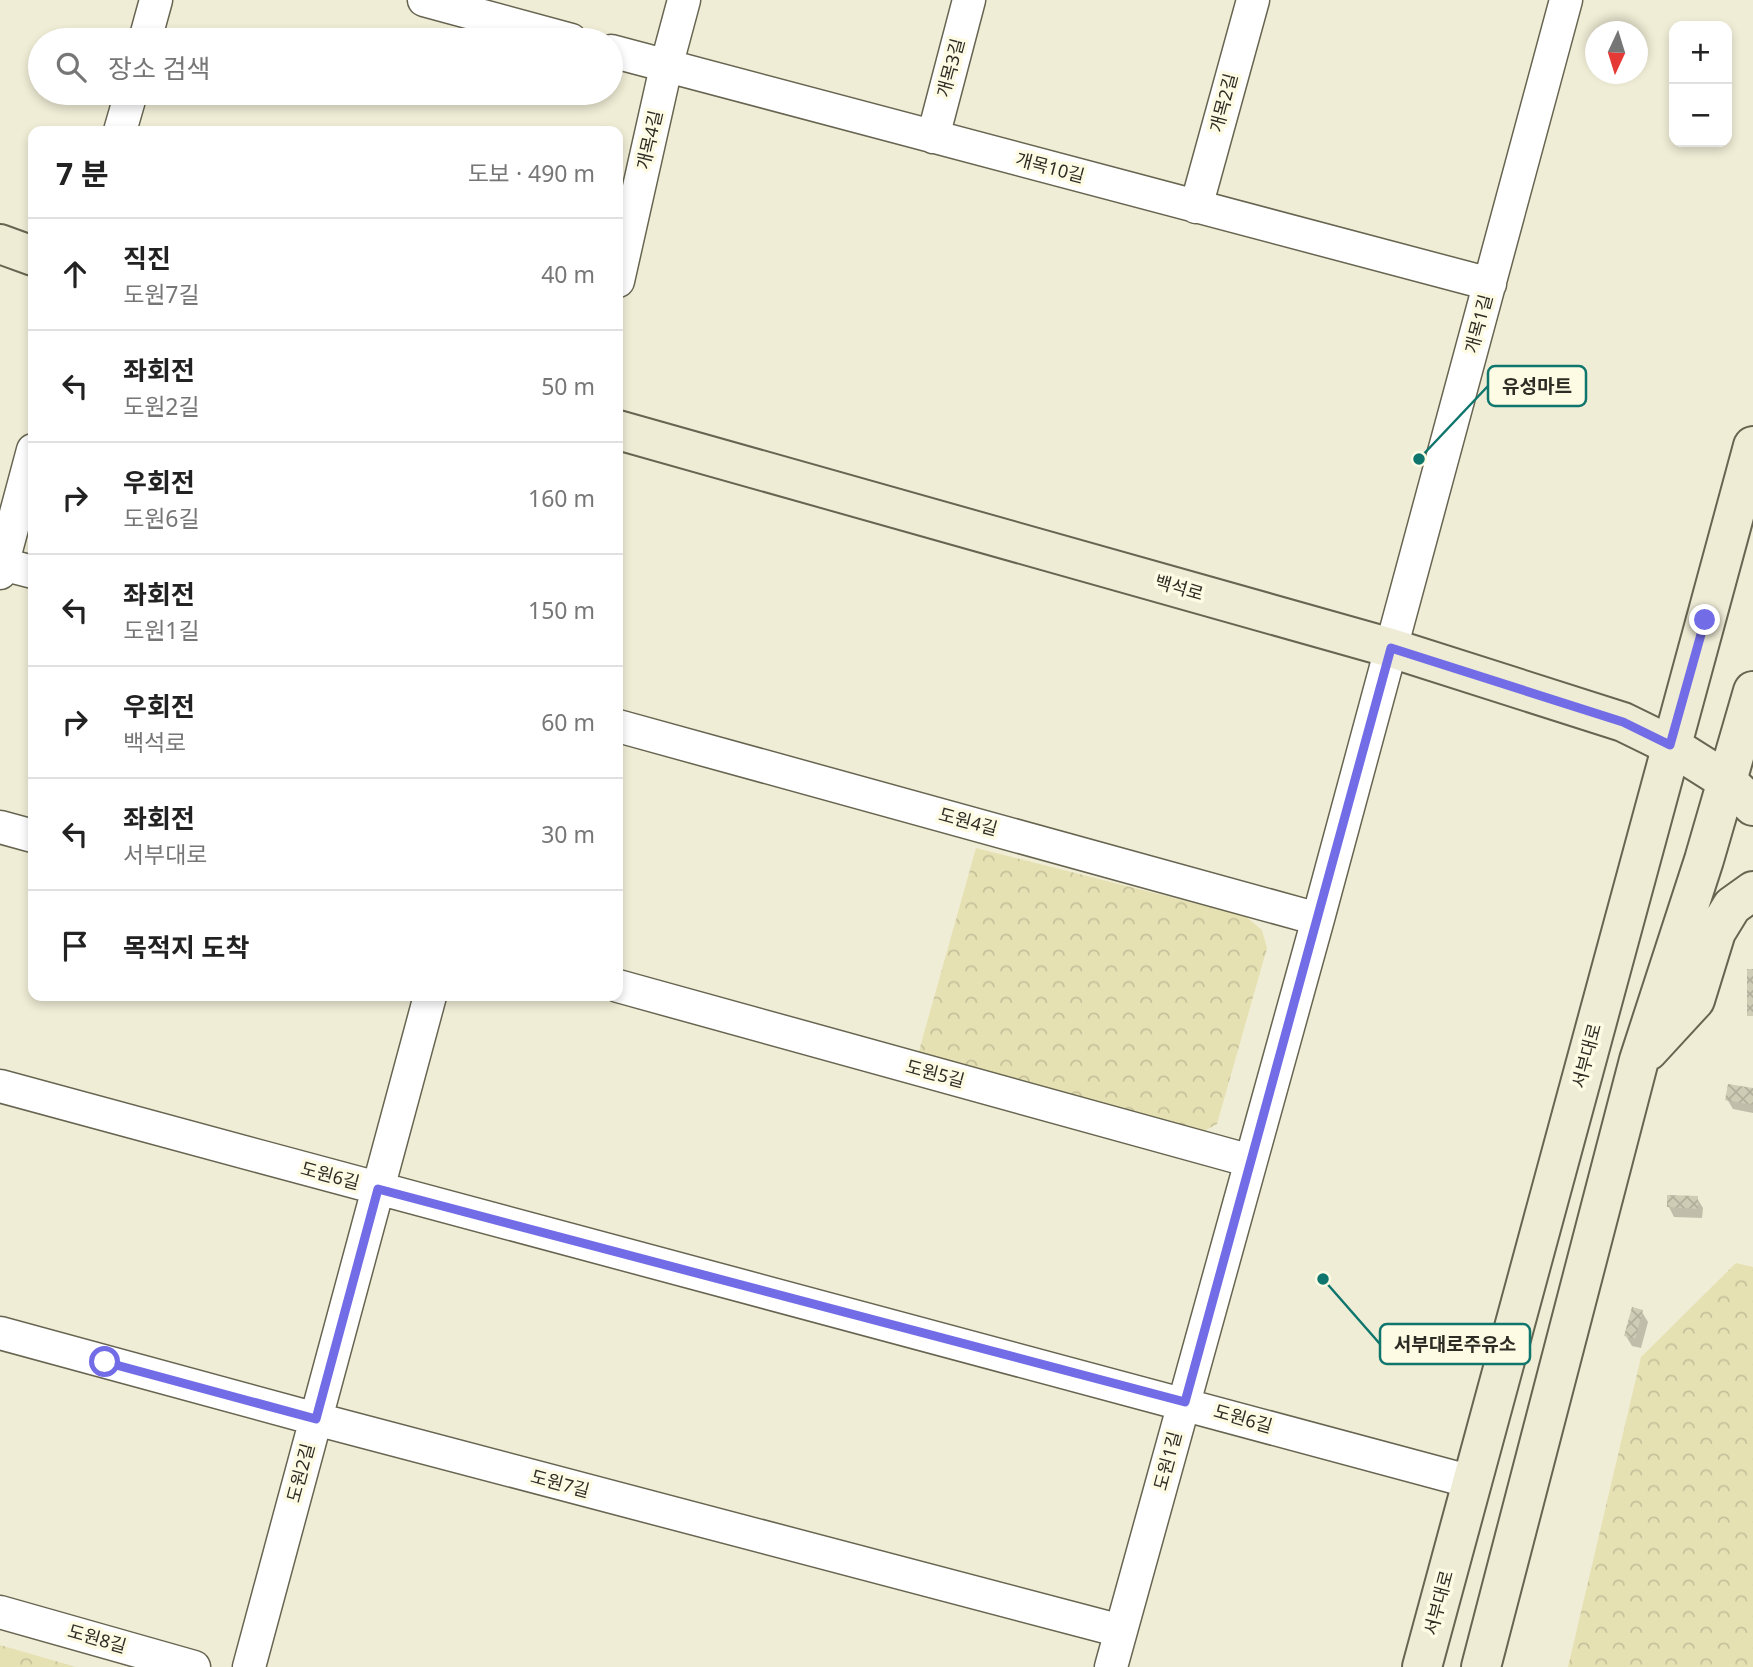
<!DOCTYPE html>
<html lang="ko">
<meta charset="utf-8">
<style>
body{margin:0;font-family:"Noto Sans","Noto Sans KR",sans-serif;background:#f6f6f6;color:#222}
.controls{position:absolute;right:21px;top:21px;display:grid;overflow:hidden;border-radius:14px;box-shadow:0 4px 10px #0003}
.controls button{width:63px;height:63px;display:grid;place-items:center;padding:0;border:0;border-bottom:2px solid #e0e0e0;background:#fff;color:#222;font:35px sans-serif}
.compass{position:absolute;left:1585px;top:21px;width:63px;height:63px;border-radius:50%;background:#fff;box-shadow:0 4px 10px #0003;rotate:184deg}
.stop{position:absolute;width:21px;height:21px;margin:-16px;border:5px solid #726ce6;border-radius:50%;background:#fff}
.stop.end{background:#726ce6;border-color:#fff;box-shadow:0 2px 7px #0008}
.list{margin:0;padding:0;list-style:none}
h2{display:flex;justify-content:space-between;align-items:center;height:91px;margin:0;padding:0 28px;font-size:30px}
h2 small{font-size:23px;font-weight:400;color:#767676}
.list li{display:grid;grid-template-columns:46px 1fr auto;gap:21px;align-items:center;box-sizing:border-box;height:112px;padding:0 28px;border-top:2px solid #e0e0e0}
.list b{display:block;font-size:26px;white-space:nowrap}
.list p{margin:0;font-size:23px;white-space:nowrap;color:#767676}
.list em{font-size:23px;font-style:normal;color:#767676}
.icon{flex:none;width:38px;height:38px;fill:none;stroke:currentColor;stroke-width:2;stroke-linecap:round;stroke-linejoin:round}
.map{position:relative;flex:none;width:1753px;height:1667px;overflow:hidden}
.search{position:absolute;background:#fff;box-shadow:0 4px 10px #0003;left:28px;top:28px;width:595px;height:77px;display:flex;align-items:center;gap:18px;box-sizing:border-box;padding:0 24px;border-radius:38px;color:#767676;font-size:26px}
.panel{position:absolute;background:#fff;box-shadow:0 4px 10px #0003;left:28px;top:126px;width:595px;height:875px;border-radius:14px}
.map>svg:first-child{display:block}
.forest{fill:url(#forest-crowns)}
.shadow{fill:#0003}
.building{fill:url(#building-cross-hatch)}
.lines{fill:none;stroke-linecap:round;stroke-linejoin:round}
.street-casing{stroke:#676551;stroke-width:35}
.secondary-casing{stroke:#676551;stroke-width:42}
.street{stroke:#fff;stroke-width:32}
.secondary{stroke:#eeecd5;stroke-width:38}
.route{stroke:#726ce6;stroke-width:9}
.labels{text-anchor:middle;stroke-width:7;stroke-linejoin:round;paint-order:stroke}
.street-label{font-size:18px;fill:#2e2d25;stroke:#fdfbe3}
.leader{fill:none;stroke:#0f766e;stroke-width:2.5}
.callout-dot{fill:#0f766e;stroke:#fdfbe3;stroke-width:2.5}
.callout{fill:#fdfbe3;stroke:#0f766e;stroke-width:2.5}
.callout-label{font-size:19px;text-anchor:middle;font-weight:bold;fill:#2e2d25}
</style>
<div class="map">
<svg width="1753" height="1667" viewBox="0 0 1753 1667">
<defs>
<pattern id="forest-crowns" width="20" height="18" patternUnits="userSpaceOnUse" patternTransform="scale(1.75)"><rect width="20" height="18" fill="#e6e1b3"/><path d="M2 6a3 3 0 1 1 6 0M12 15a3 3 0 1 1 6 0" fill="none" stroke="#c6c19a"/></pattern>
<pattern id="building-cross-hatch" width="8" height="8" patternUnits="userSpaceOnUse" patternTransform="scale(1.75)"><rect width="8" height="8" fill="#cfccb5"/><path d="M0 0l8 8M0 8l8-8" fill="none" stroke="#b2b09c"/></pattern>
</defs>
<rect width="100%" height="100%" fill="#f0edd6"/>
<path class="forest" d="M976,848L1245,916L1262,930L1267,948L1217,1124L1197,1135L917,1058Z
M1736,1263L1753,1267V1667H1568L1641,1357Z
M0,1645L76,1667H0Z"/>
<path class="shadow" d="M1753,1090V1113L1733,1109L1727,1099Z
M1697,1198L1703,1208L1702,1218L1674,1217L1669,1207Z
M1642,1312L1648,1322L1641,1348L1632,1346L1626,1336Z"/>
<path class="building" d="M1747,969H1753V1016H1747Z
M1728,1084L1753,1088V1105L1725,1100Z
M1667,1195L1698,1196V1209L1667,1207Z
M1632,1307L1643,1310L1635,1339L1624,1336Z"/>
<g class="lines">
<g class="street-casing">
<path id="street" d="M424,0L571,40
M145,40L156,0
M611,51L1490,284
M120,131L131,93
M933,137L969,0
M1196,207L1253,0
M618,281L666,67L684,0
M2,564L33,572
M0,573L33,450
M618,726L1318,919
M0,827L33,836
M618,986L1251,1161
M0,1086C490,1220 982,1346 1472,1482
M0,1333L316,1419L1121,1631
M0,1612L194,1667
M249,1667L430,996
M1111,1667L1318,919L1566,0"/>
</g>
<g class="secondary-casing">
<path id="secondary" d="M0,244L33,256
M618,430L1391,648L1623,722L1670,745L1727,781L1753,806
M1648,1051L1695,1000L1716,932L1732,906L1753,891
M1422,1667L1753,446
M1481,1667L1639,1060L1704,860L1753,691"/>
</g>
<use href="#street" class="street"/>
<use href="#secondary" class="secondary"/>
</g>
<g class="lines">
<path class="route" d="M105,1362L316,1419L378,1189L1185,1402L1391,648L1623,722L1670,745L1705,620"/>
</g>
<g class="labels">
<g class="street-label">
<text transform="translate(951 68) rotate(-75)" y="6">개목3길</text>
<text transform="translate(1224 103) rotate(-75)" y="6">개목2길</text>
<text transform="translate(650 140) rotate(-77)" y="6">개목4길</text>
<text transform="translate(1050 168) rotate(15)" y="6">개목10길</text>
<text transform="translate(1479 324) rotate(-75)" y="6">개목1길</text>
<text transform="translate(1179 588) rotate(16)" y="6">백석로</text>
<text transform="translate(968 822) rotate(15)" y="6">도원4길</text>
<text transform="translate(1587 1056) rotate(-75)" y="6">서부대로</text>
<text transform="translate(935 1074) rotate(15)" y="6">도원5길</text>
<text transform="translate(330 1176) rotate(15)" y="6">도원6길</text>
<text transform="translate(1243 1419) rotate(16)" y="6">도원6길</text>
<text transform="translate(1168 1461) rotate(-75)" y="6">도원1길</text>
<text transform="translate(301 1473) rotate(-75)" y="6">도원2길</text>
<text transform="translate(560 1484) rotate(15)" y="6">도원7길</text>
<text transform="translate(1439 1603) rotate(-75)" y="6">서부대로</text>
<text transform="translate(97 1639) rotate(16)" y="6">도원8길</text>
</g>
</g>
<path class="leader" d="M1419 459L1488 386M1323 1279L1380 1344"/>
<g class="callout-dot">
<circle cx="1419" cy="459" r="7"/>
<circle cx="1323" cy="1279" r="7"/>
</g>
<g class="callout">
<rect x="1488" y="366" width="98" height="40" rx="7"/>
<rect x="1380" y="1324" width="150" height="40" rx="7"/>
</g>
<g class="callout-label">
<text x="1537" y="393">유성마트</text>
<text x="1455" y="1351">서부대로주유소</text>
</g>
</svg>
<div class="controls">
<button>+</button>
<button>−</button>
</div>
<svg class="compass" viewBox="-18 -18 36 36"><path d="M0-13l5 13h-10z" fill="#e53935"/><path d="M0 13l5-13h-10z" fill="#767676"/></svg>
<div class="stop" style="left:105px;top:1362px"></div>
<div class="stop end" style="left:1705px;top:620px"></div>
<div class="search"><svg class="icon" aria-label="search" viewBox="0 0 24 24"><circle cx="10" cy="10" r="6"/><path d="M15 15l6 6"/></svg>장소 검색</div>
<section class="panel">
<h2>7 분<small>도보 · 490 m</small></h2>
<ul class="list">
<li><svg class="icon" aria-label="ahead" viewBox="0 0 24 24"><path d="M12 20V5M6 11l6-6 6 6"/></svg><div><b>직진</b><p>도원7길</p></div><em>40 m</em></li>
<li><svg class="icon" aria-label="left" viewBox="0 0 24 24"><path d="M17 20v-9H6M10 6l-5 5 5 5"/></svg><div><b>좌회전</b><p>도원2길</p></div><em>50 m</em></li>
<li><svg class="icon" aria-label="right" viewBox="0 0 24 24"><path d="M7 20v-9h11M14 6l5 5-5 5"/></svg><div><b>우회전</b><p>도원6길</p></div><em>160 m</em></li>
<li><svg class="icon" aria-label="left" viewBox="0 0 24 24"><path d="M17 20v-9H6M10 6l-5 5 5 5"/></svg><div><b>좌회전</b><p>도원1길</p></div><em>150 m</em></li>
<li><svg class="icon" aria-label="right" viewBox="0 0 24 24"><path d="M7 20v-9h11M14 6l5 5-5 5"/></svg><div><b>우회전</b><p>백석로</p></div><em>60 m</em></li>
<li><svg class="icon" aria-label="left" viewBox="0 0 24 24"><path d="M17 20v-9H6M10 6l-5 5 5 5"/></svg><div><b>좌회전</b><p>서부대로</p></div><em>30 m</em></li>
<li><svg class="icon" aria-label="arrive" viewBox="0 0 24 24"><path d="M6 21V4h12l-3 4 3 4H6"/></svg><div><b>목적지 도착</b></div></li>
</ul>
</section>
</div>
